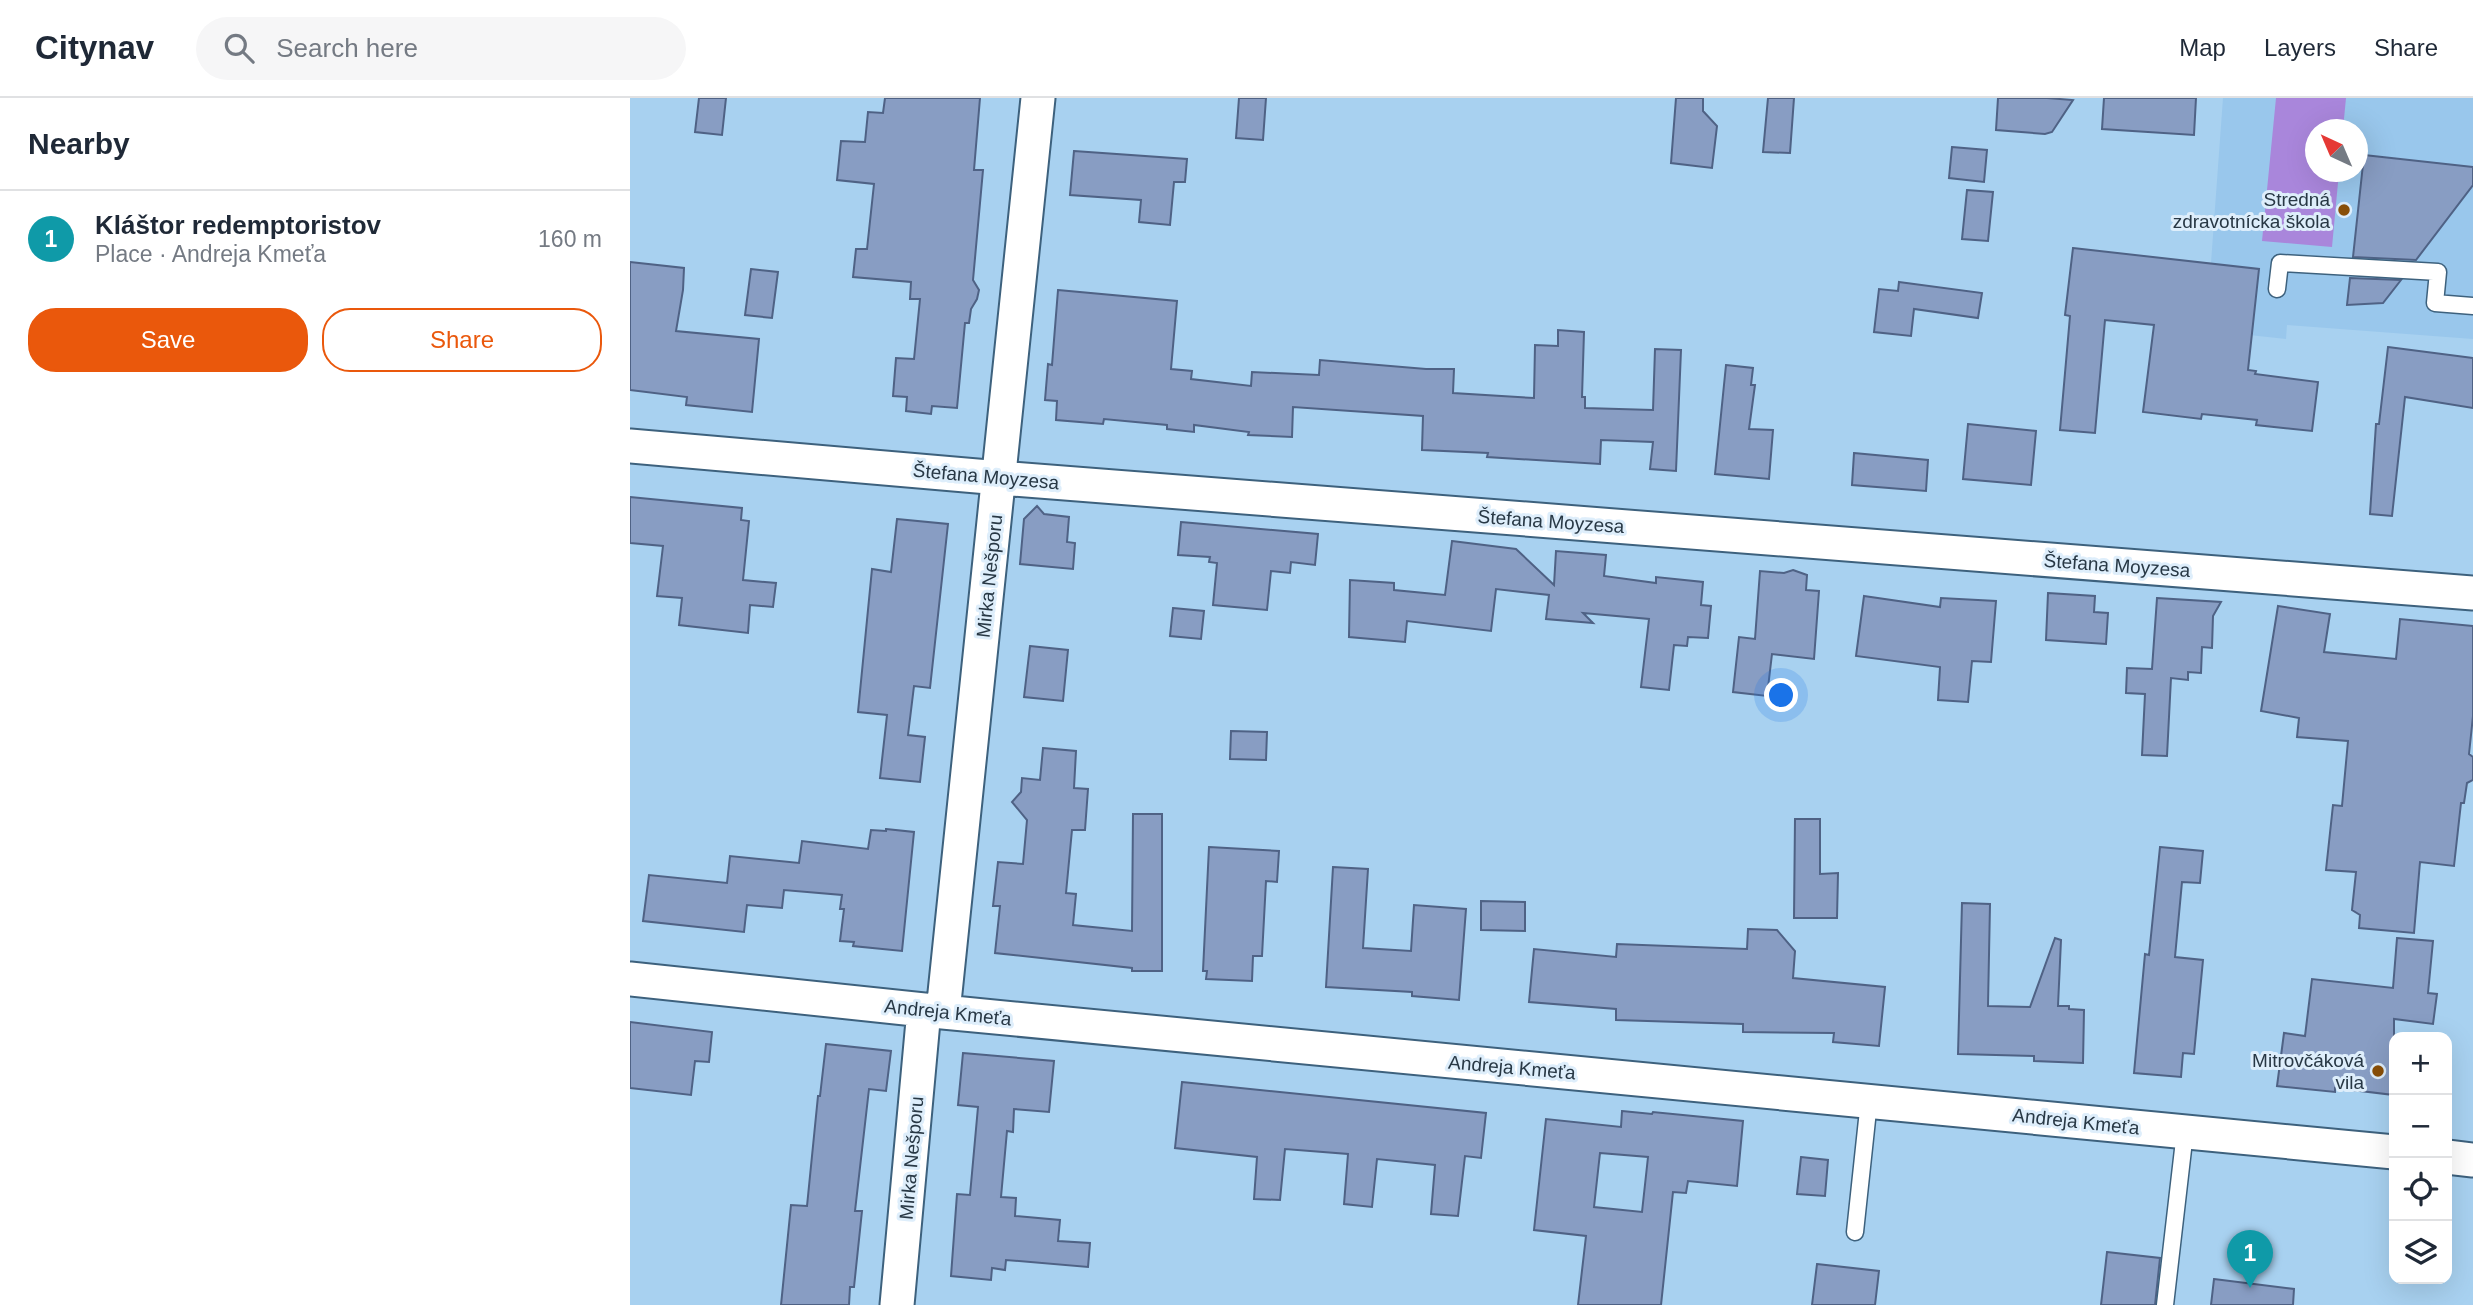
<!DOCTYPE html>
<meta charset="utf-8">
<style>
body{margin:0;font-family:Helvetica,sans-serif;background:#f6f6f7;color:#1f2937}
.controls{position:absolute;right:21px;bottom:21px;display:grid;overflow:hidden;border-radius:14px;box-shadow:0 7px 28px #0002}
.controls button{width:63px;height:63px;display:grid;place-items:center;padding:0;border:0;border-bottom:2px solid #e0e1e3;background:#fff;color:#1f2937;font:35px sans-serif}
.compass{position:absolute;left:1675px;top:21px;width:63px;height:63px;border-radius:50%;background:#fff;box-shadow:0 7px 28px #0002;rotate:316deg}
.you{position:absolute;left:1152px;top:598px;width:24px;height:24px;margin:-18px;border:5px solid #fff;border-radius:50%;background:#1a73e8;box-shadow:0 0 0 10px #1a73e833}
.badge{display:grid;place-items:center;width:46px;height:46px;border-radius:50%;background:#ea580c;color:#fff;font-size:23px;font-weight:700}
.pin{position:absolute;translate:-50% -58px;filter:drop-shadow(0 2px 4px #0008)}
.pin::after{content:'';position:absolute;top:37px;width:24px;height:21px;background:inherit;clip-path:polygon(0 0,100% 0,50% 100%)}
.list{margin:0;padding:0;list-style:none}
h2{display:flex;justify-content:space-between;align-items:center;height:91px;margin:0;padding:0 28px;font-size:30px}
h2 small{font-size:23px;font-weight:400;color:#747a83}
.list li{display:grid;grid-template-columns:46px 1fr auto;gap:21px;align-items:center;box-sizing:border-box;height:98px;padding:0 28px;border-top:2px solid #e0e1e3}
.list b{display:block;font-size:26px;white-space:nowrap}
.list p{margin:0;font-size:23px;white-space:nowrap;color:#747a83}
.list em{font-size:23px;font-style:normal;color:#747a83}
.actions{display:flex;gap:14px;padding:21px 28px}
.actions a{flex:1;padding:16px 0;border:2px solid #ea580c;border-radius:28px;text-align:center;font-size:24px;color:#ea580c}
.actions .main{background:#ea580c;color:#fff}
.icon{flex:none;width:38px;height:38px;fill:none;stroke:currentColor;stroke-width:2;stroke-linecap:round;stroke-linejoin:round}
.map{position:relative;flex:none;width:1843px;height:1207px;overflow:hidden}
header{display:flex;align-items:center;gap:42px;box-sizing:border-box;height:98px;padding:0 35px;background:#fff;border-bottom:2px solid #e0e1e3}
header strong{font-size:33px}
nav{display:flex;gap:38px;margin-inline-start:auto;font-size:24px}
.search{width:490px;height:63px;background:#f6f6f7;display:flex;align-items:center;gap:18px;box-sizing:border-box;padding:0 24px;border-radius:38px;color:#747a83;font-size:26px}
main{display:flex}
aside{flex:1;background:#fff}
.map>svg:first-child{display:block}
.built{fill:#99c7ec;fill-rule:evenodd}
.green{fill:#a986db}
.building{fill:#889dc3;stroke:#4f6285;stroke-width:2;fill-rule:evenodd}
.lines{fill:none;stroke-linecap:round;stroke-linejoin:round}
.lane-casing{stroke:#3d617d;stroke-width:19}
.street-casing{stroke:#3d617d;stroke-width:37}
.lane{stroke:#fff;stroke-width:16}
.street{stroke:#fff;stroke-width:33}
.poi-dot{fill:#894f08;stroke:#deeefb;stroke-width:2.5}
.labels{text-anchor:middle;stroke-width:6;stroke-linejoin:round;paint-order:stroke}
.poi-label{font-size:19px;fill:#283845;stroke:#deeefb;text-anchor:end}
.street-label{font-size:19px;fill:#283845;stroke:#deeefb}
</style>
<header>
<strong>Citynav</strong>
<div class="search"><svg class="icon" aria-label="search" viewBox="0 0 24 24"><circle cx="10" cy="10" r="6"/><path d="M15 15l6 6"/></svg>Search here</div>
<nav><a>Map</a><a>Layers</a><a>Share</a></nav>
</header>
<main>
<aside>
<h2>Nearby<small></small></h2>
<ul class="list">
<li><span class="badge" style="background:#0f9aa8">1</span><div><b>Kláštor redemptoristov</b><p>Place · Andreja Kmeťa</p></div><em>160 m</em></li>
</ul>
<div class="actions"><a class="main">Save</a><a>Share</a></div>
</aside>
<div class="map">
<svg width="1843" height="1207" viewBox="0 0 1843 1207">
<rect width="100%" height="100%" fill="#a8d1f0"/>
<path class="built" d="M1593,0H1843V241L1657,227L1656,241L1435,217L1443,150L1581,165ZM1686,32H1728V74H1686Z"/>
<path class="green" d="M1646,0H1716L1713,31L1686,32V74H1709L1702,149L1632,143Z"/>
<path class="building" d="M69,0H96L92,37L65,34Z
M255,0H350L344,72H353L343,182L349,192L347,201L341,211L339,225H335L327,310L302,308L301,316L276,313L277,299L263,298L266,260L284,261L290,201H280L281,184L223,179L226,151H237L244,86L207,82L211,43L235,44L238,14L253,15Z
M609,0H636L633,42L606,40Z
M1046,0H1073V13L1087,28L1082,70L1041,65Z
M1138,0H1164L1160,55L1133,54Z
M1368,0H1417L1443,2L1422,34L1415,36L1366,32Z
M1474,0H1566L1564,37L1472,31Z
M1322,49L1357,52L1354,84L1319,80Z
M444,53L557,61L555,84H544L540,127L509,124L511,102L440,97Z
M1734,57L1843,69V87L1786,162L1723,159Z
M1337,92L1363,94L1358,143L1332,141Z
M1443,150L1629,171L1618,272L1626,273L1625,276L1688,284L1682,333L1626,327L1627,322L1572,316L1571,321L1513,314L1524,227L1475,222L1465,335L1430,332L1440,218L1435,217Z
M0,164L54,170L53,192L46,233L129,241L122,314L56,307L57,299L0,292Z
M121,171L148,174L142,220L115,217Z
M1720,180L1771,182L1753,205L1717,207Z
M1269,184L1352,195L1348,220L1284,211L1281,238L1244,234L1249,191L1268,193Z
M428,192L547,203L541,271L562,273L561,281L621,288L622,274L689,277L690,262L796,271H824L823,295L904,300L905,247L928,248V232L954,234L952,299H955V310L1023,312L1025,251L1051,252L1046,373L1020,371L1023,344L971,342L970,366L857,359L858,355L792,352L793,318L663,309L662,339L618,337L619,334L564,327V334L537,331V327L474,321L473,326L426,322L427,303L415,302L418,266L422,267Z
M1758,249L1843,260V310L1775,299L1762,418L1740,416L1746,326H1749Z
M1096,267L1123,270L1121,287H1125L1119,331L1143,332L1139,381L1085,376Z
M1338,326L1406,333L1401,387L1333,381Z
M1224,355L1298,362L1296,393L1222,387Z
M0,399L112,410L111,422L119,423L113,482L146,485L143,509L120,507L118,535L49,527L52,500L27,498L33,448L0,445Z
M407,408L414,416L439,419L437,444L445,445L443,471L390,466L394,421Z
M267,421L318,426L300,590L284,588L278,637L295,639L290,684L250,680L257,617L228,614L242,471L261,474Z
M551,424L688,436L685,467L661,464L660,475L641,473L637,512L583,507L587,465L579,464L580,459L548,457Z
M822,443L886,451L924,487L926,453L976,457L974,478L1026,485V479L1073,484L1071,507L1081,508L1078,540L1058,539L1057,548L1044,547L1039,592L1011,589L1019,521L953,515L963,525L916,521L919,497L866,491L861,533L777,523L775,544L719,539L720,482L764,485V492L815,497Z
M1163,472L1177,477L1176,492L1189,493L1184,561L1142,556L1137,598L1103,594L1109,539L1125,541L1130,473L1154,475Z
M1418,495L1465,498L1464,514L1478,515L1476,546L1416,542Z
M1234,498L1310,509L1311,500L1366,503L1361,564L1342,563L1338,604L1308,602L1310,569L1226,558Z
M1527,500L1591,504L1583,518L1582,550L1572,549L1571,575L1558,574V582L1541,580L1537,658L1512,657L1515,596L1496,595L1497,570L1522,571Z
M1648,508L1700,516L1694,554L1766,561L1770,521L1843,528V618L1839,656L1843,659V682L1837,685L1834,705H1831L1824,768L1790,764L1784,835L1729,830L1730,817L1722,812L1726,774L1696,772L1703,707L1712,708L1718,643L1667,639L1669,620L1631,613Z
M543,510L574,513L571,541L540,538Z
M400,548L438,552L433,603L394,599Z
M601,633L637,634L636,662L600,661Z
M413,650L446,653L444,690L458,691L455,732H442L436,795L446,796L443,827L502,833L503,716H532V873H502V870L365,855L370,808H363L368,764L393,766L397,722L382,704L391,694L392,680L410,682Z
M1165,721H1190V776L1208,775L1207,820H1164Z
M256,731L284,734L272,853L223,848L224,844L210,843L214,811H210L212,797L154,792L152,810L117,807L114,834L13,823L19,777L97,785L100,758L169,765L172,743L238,751L241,732L256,733Z
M579,749L649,753L647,784L636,783L632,858H623L622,883L576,881L577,873H573Z
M1530,749L1573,753L1570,785L1552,784L1545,859L1573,862L1564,956L1553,955L1551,979L1504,975L1515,856L1519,857Z
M703,769L738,771L733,850L781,853L784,807L836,811L829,902L782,898V894L696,889Z
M851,803L895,804V833L851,832Z
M1332,805L1360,806L1358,908L1400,909L1425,840L1431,842L1428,908H1439V911L1454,912L1453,965L1404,963V958L1328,956Z
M1118,831L1147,832L1165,853L1163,880L1255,889L1249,948L1203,944L1204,935L1113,934V926L986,922V911L899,904L904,851L986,859L987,846L1117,851Z
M1767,840L1803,843L1798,895L1807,896L1803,926L1764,921V997L1705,990V994L1647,988L1654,935L1675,938L1682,881L1763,890Z
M0,924L82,934L79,964L65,963L61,997L0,990Z
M196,946L261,953L256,993L239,991L225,1113H232L224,1189H220L219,1207H151L161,1107L177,1108L188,998H190Z
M333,955L424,963L419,1014L384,1011L383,1034L377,1033L371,1099L386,1100L385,1118L430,1122L428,1143L460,1145L458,1169L376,1162L375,1172L362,1170L361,1182L321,1178L327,1096L340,1097L348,1009L328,1007Z
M552,984L856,1015L851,1060L835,1058L828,1118L801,1116L805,1067L747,1061L742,1109L714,1106L718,1056L655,1051L650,1102L624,1101L627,1059L545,1050Z
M992,1013L1022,1016L1023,1014L1113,1023L1107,1088L1058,1083L1056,1095L1043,1094L1031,1207H948L956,1138L904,1132L916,1021L991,1029ZM970,1055L1018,1059L1012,1114L964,1109Z
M1171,1059L1198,1062L1195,1098L1167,1096Z
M1477,1154L1530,1160L1525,1207H1471Z
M1187,1166L1249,1173L1245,1207H1182Z
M1584,1181L1664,1191L1663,1207H1581Z"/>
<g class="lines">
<g class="lane-casing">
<path id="lane" d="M1647,191L1650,165L1808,174L1805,205L1843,208
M1225,1134L1239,1003
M1535,1207L1555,1034"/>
</g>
<g class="street-casing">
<path id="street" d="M0,348L370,380L1843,495
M0,881L313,914L1764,1054
M313,914L408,0
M1817,1059L1843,1062
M267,1207L294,912"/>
</g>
<use href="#lane" class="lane"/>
<use href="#street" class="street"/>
</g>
<g class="poi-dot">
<circle cx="1714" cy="112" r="7"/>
<circle cx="1748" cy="973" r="7"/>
</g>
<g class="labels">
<g class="poi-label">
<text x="1700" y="108">Stredná<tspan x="1700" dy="22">zdravotnícka škola</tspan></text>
<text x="1734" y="969">Mitrovčáková<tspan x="1734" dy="22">vila</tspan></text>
</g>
<g class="street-label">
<text transform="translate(356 378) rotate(5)" y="7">Štefana Moyzesa</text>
<text transform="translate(921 423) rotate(4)" y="7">Štefana Moyzesa</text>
<text transform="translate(1487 467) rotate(4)" y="7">Štefana Moyzesa</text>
<text transform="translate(359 478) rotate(-84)" y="7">Mirka Nešporu</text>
<text transform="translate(318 914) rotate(6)" y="7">Andreja Kmeťa</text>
<text transform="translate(882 969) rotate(5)" y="7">Andreja Kmeťa</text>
<text transform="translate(1446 1023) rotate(6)" y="7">Andreja Kmeťa</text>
<text transform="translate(281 1060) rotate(-85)" y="7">Mirka Nešporu</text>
</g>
</g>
</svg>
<div class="controls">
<button>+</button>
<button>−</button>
<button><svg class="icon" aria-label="locate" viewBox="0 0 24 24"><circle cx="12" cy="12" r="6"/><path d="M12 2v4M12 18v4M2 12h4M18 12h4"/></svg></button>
<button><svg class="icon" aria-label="layers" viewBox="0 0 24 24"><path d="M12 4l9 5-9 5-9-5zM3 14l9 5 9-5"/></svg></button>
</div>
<svg class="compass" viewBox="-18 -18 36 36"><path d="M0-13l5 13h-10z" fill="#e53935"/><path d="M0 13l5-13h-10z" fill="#747a83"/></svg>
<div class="you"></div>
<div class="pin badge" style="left:1620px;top:1190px;background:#0f9aa8">1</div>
</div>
</main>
